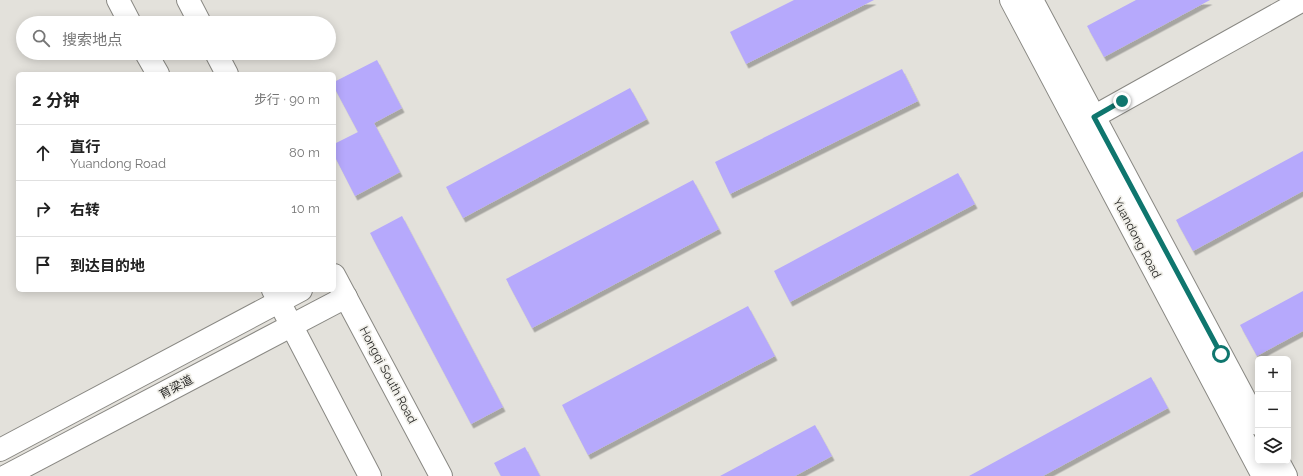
<!DOCTYPE html>
<html lang="zh">
<meta charset="utf-8">
<style>
body{margin:0;font-family:Raleway,"Noto Sans SC",sans-serif;background:#f2f2f2;color:#222}
.controls{position:absolute;right:12px;bottom:12px;display:grid;overflow:hidden;border-radius:6px;box-shadow:0 2px 10px #0003}
.controls button{width:36px;height:36px;display:grid;place-items:center;padding:0;border:0;border-bottom:1px solid #e0e0e0;background:#fff;color:#222;font:20px sans-serif}
.stop{position:absolute;width:12px;height:12px;margin:-9px;border:3px solid #0f766e;border-radius:50%;background:#fff}
.stop.end{background:#0f766e;border-color:#fff;box-shadow:0 1px 4px #0008}
.list{margin:0;padding:0;list-style:none}
h2{display:flex;justify-content:space-between;align-items:center;height:52px;margin:0;padding:0 16px;font-size:17px}
h2 small{font-size:13px;font-weight:400;color:#767676}
.list li{display:grid;grid-template-columns:26px 1fr auto;gap:12px;align-items:center;box-sizing:border-box;height:56px;padding:0 16px;border-top:1px solid #e0e0e0}
.list b{display:block;font-size:15px;white-space:nowrap}
.list p{margin:0;font-size:13px;white-space:nowrap;color:#767676}
.list em{font-size:13px;font-style:normal;color:#767676}
.icon{flex:none;width:22px;height:22px;fill:none;stroke:currentColor;stroke-width:2;stroke-linecap:round;stroke-linejoin:round}
.map{position:relative;flex:none;width:1303px;height:476px;overflow:hidden}
.search{position:absolute;background:#fff;box-shadow:0 2px 10px #0003;left:16px;top:16px;width:320px;height:44px;display:flex;align-items:center;gap:10px;box-sizing:border-box;padding:0 14px;border-radius:22px;color:#767676;font-size:15px}
.panel{position:absolute;background:#fff;box-shadow:0 2px 10px #0003;left:16px;top:72px;width:320px;height:220px;border-radius:6px}
.map>svg:first-child{display:block}
.building{fill:#b6a9fc;filter:url(#shadow)}
.lines{fill:none;stroke-linecap:round;stroke-linejoin:round}
.street-casing{stroke:#898883;stroke-width:24}
.secondary-casing{stroke:#898883;stroke-width:24}
.primary-casing{stroke:#898883;stroke-width:24}
.street{stroke:#fff;stroke-width:22}
.secondary{stroke:#fff;stroke-width:22}
.primary{stroke:#fff;stroke-width:22}
.route{stroke:#0f766e;stroke-width:5}
.labels{text-anchor:middle;stroke-width:3.5;stroke-linejoin:round;paint-order:stroke}
.street-label{font-size:12px;fill:#282826;stroke:#f0efe9}
</style>
<div class="map">
<svg width="1303" height="476" viewBox="0 0 1303 476">
<defs>
<filter id="shadow"><feDropShadow dx="2.5" dy="4.5" stdDeviation="0" flood-color="#0004"/></filter>
</defs>
<rect width="100%" height="100%" fill="#e3e1db"/>
<path class="building" d="M794,0H874L746,64L730,32Z
M1136,0H1210L1104,57L1087,26Z
M377,60L402,108L374,123L400,172L355,196L334,155V144L358,132L334,87V82Z
M902,69L918,101L730,194L715,162Z
M630,88L647,119L463,218L446,187Z
M1303,151V191L1193,251L1176,220Z
M958,173L975,204L790,302L774,271Z
M693,180L719,229L532,328L506,279Z
M402,216L503,407L471,424L370,233Z
M1303,291V331L1257,356L1240,325Z
M748,306L775,356L588,455L562,405Z
M1151,377L1168,408L1043,476H969Z
M815,425L832,456L795,476H720Z
M525,447L540,476H501L494,463Z"/>
<g class="lines">
<g class="street-casing">
<path id="street" d="M1079,125L1303,0"/>
</g>
<g class="secondary-casing">
<path id="secondary" d="M1011,0L1263,476
M1032,0L1258,424
M0,450L301,290
M1278,461L1286,476
M6,476L346,297"/>
</g>
<g class="primary-casing">
<path id="primary" d="M118,0L130,23
M188,0L200,23
M146,53L158,74
M216,53L227,74
M334,275L441,476
M273,290L370,476"/>
</g>
<use href="#street" class="street"/>
<use href="#secondary" class="secondary"/>
<use href="#primary" class="primary"/>
</g>
<g class="lines">
<path class="route" d="M1122,101L1094,117L1221,354"/>
</g>
<g class="labels">
<g class="street-label">
<text transform="translate(1137 238) rotate(62)" y="4">Yuandong Road</text>
<text transform="translate(388 375) rotate(62)" y="4">Hongqi South Road</text>
<text transform="translate(176 387) rotate(-28)" y="4">育梁道</text>
</g>
</g>
</svg>
<div class="controls">
<button>+</button>
<button>−</button>
<button><svg class="icon" aria-label="layers" viewBox="0 0 24 24"><path d="M12 4l9 5-9 5-9-5zM3 14l9 5 9-5"/></svg></button>
</div>
<div class="stop" style="left:1221px;top:354px"></div>
<div class="stop end" style="left:1122px;top:101px"></div>
<div class="search"><svg class="icon" aria-label="search" viewBox="0 0 24 24"><circle cx="10" cy="10" r="6"/><path d="M15 15l6 6"/></svg>搜索地点</div>
<section class="panel">
<h2>2 分钟<small>步行 · 90 m</small></h2>
<ul class="list">
<li><svg class="icon" aria-label="ahead" viewBox="0 0 24 24"><path d="M12 20V5M6 11l6-6 6 6"/></svg><div><b>直行</b><p>Yuandong Road</p></div><em>80 m</em></li>
<li><svg class="icon" aria-label="right" viewBox="0 0 24 24"><path d="M7 20v-9h11M14 6l5 5-5 5"/></svg><div><b>右转</b></div><em>10 m</em></li>
<li><svg class="icon" aria-label="arrive" viewBox="0 0 24 24"><path d="M6 21V4h12l-3 4 3 4H6"/></svg><div><b>到达目的地</b></div></li>
</ul>
</section>
</div>
